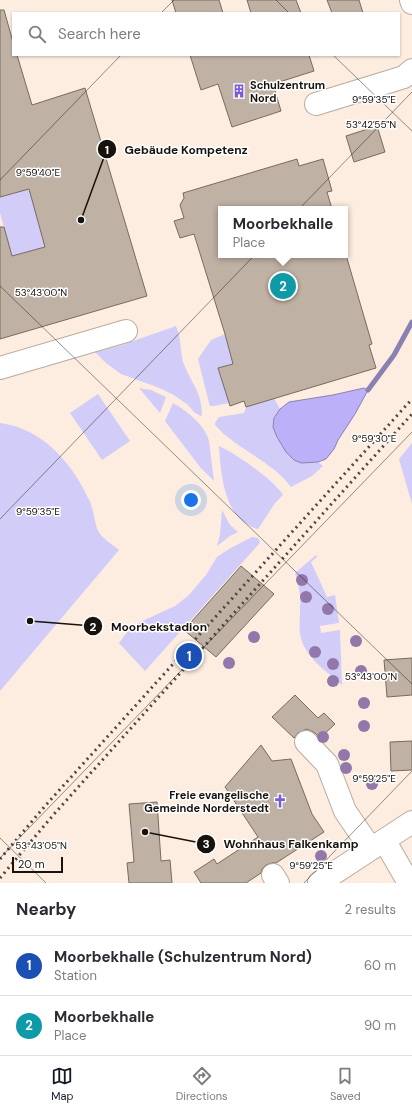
<!DOCTYPE html>
<meta charset="utf-8">
<style>
body{margin:0;font-family:"DM Sans",sans-serif;background:#f2f2f3;color:#2b2b33}
.scale{position:absolute;left:12px;bottom:10px;width:51px;box-sizing:border-box;padding-left:4px;border:2px solid #17120e;border-top:0;font-size:11px;line-height:14px;white-space:nowrap;color:#17120e;-webkit-text-stroke:3px #fff;paint-order:stroke}
.you{position:absolute;left:191px;top:500px;width:14px;height:14px;margin:-10px;border:3px solid #fff;border-radius:50%;background:#1a73e8;box-shadow:0 0 0 6px #1a73e833}
.badge{display:grid;place-items:center;width:26px;height:26px;border-radius:50%;background:#111827;color:#fff;font-size:13px;font-weight:700}
.pin{position:absolute;translate:-50% -50%;border:2px solid #fff;box-shadow:0 1px 4px #0006}
.popup{position:absolute;left:218px;top:206px;width:130px;height:52px;box-sizing:border-box;display:grid;place-content:center;border-radius:0px;background:#fff;filter:drop-shadow(0 1px 3px #0005);font-size:13px;white-space:nowrap;color:#7c7c81}
.popup b{font-size:15px;color:#2b2b33}
.popup::after{content:'';position:absolute;left:50%;top:100%;margin-left:-8px;border:8px solid transparent;border-top-color:#fff}
.list{margin:0;padding:0;list-style:none}
h2{display:flex;justify-content:space-between;align-items:center;height:52px;margin:0;padding:0 16px;font-size:17px}
h2 small{font-size:13px;font-weight:400;color:#7c7c81}
.list li{display:grid;grid-template-columns:26px 1fr auto;gap:12px;align-items:center;box-sizing:border-box;height:60px;padding:0 16px;border-top:1px solid #e1e1e2}
.list b{display:block;font-size:15px;white-space:nowrap}
.list p{margin:0;font-size:13px;white-space:nowrap;color:#7c7c81}
.list em{font-size:13px;font-style:normal;color:#7c7c81}
.icon{flex:none;width:22px;height:22px;fill:none;stroke:currentColor;stroke-width:2;stroke-linecap:round;stroke-linejoin:round}
.map{position:relative;flex:none;width:412px;height:883px;overflow:hidden}
.search{position:absolute;background:#fff;box-shadow:0 1px 3px #0004;left:12px;right:12px;top:12px;height:44px;display:flex;align-items:center;gap:10px;box-sizing:border-box;padding:0 14px;border-radius:0px;color:#7c7c81;font-size:15px}
.sheet{height:172px;background:#fff}
nav{display:flex;justify-content:space-around;align-items:center;box-sizing:border-box;height:56px;border-top:1px solid #e1e1e2;background:#fff;font-size:11px;color:#7c7c81}
nav a{display:grid;justify-items:center;gap:2px}
nav .on{color:#111827}
.map>svg:first-child{display:block}
.green{fill:#d2ccf8}
.water{fill:#bcb1f9;stroke:#8a81b2}
.lines{fill:none;stroke-linecap:round;stroke-linejoin:round}
.stream{stroke:#8a81b2;stroke-width:5}
.building{fill:#bfb1a4;stroke:#776a5f}
.minor-casing{stroke:#b9ab9f;stroke-width:24}
.minor{stroke:#fff;stroke-width:22}
.rail{stroke:#4e4741;stroke-width:3;stroke-dasharray:2 4;stroke-linecap:butt}
.tree{fill:#9277aa}
.ticks{fill:none;stroke:#17120e;stroke-width:1;stroke-opacity:0.45}
.labels{text-anchor:middle;stroke-width:3;stroke-linejoin:round;paint-order:stroke}
.poi-label{font-size:11px;font-weight:bold;fill:#17120e;stroke:#fff;text-anchor:start}
.ticks-label{font-size:10px;text-anchor:middle;fill:#17120e;stroke:#fff;stroke-width:3;stroke-linejoin:round;paint-order:stroke}
.leader{fill:none;stroke:#17120e;stroke-width:1.5}
.callout-dot{fill:#17120e;stroke:#fff;stroke-width:1.5}
.mark-label{font-size:12px;text-anchor:middle;font-weight:bold;fill:#fff}
.callout-label{font-size:12px;text-anchor:middle;font-weight:bold;fill:#17120e;stroke:#fff;stroke-width:3;stroke-linejoin:round;paint-order:stroke}
</style>
<div class="map">
<svg width="412" height="883" viewBox="0 0 412 883">
<rect width="100%" height="100%" fill="#fcede0"/>
<path class="green" d="M29,189L45,247L12,256L0,213V197Z
M176,326C181,337 180,350 183,362C186,370 190,377 194,385C199,393 202,405 202,415L201,416L195,413L187,404L172,394L157,387L121,374L106,363L95,352L119,346Z
M225,334L233,364L218,368L229,403L214,406H210L209,403L198,359L211,340Z
M139,388L151,390L166,397L160,413Z
M98,394L130,441L102,460L70,413Z
M274,398L280,409L274,418L277,437L286,452L310,463L318,462L323,466L312,476L291,487C271,460 237,450 215,425V423L219,417L244,413L246,407Z
M173,403C186,410 205,425 209,441C211,454 212,468 214,481L200,467L165,421Z
M0,423C44,429 73,464 90,502C94,511 95,528 100,534C105,540 113,545 119,550L0,691Z
M412,443V504L399,459Z
M219,446C235,453 274,480 283,495L275,503L258,529C224,520 221,476 219,446Z
M222,510L230,525L238,532L230,536L217,546L220,535Z
M252,537L258,538L260,542L259,544L145,671L119,643L130,628L138,623L175,606L188,596L206,575L217,557L229,549Z
M316,555L317,557L311,562L327,597L335,595L339,623L320,626L321,633L340,630L342,685C326,671 304,657 300,634C299,626 300,617 300,609C301,597 299,585 295,573Z"/>
<path class="water" d="M364,388L368,390L355,414L338,440L334,449L326,459L318,462L301,463L294,460L286,452L277,437L273,427L274,418L280,409L289,402L333,395Z"/>
<g class="lines">
<path class="stream" d="M368,390L394,355L412,322"/>
</g>
<path class="building" d="M172,0H219L223,13H176Z
M247,0H296L301,13H251Z
M327,0H359L363,13H332Z
M0,10H4L13,42V55H17L32,105L85,88L147,296L0,339V227H4L12,256L45,247L29,189L0,197Z
M190,55H309L314,71L273,84L281,111L232,127L218,84L201,90Z
M377,126L385,152L354,162L346,136Z
M297,159L299,166L323,159L332,191L327,192L332,209H221V255H346L372,344L369,345L376,368L246,407L244,401L230,406L218,368L233,364L225,334L194,234L180,238L174,221L184,218L180,205L184,198L183,193Z
M241,566L274,594L216,657L184,630Z
M412,658V695L387,697L384,660Z
M295,695L318,718L324,713L335,724L320,738L315,733L307,729L298,733L294,738L272,717Z
M412,741V770L391,771L390,742Z
M261,745L272,761L291,759L312,814L324,832L276,863H272L266,865L262,869L261,873L246,883H201L194,872L214,859L217,864L258,837L225,787Z
M157,802L161,861L170,860L172,883H129L127,863L134,862L129,804Z"/>
<g class="lines">
<g class="minor-casing">
<path id="minor" d="M411,0L412,3
M316,104L404,77L412,70
M0,368L126,331
M306,742L327,764L345,811L371,849
M384,840L409,883
M273,875L278,883
M319,883L412,822"/>
</g>
<use href="#minor" class="minor"/>
<path class="rail" d="M0,859L45,806L412,399
M0,878L55,813L412,414"/>
</g>
<g class="tree">
<circle cx="302" cy="580" r="6"/>
<circle cx="306" cy="597" r="6"/>
<circle cx="328" cy="609" r="6"/>
<circle cx="254" cy="637" r="6"/>
<circle cx="356" cy="641" r="6"/>
<circle cx="315" cy="652" r="6"/>
<circle cx="229" cy="663" r="6"/>
<circle cx="333" cy="664" r="6"/>
<circle cx="361" cy="671" r="6"/>
<circle cx="333" cy="681" r="6"/>
<circle cx="364" cy="703" r="6"/>
<circle cx="364" cy="726" r="6"/>
<circle cx="323" cy="737" r="6"/>
<circle cx="344" cy="755" r="6"/>
<circle cx="346" cy="768" r="6"/>
<circle cx="372" cy="784" r="6"/>
<circle cx="321" cy="856" r="6"/>
</g>
<path class="ticks" d="M276,0L289,13M161,13L174,0M333,55L412,131M0,180L121,55M0,286L412,684M0,519L412,92M0,838L46,883M0,858L412,432M304,883L412,771"/>
<defs>
<g id="building-bare" transform="scale(1.08)"><path d="M-4-6H4V6H1V3H-1V6H-4ZM-2.5-4.3h1.7v1.8h-1.7ZM.8-4.3h1.7v1.8H.8ZM-2.5-1h1.7V.8h-1.7ZM.8-1h1.7V.8H.8Z" fill="#7a5bd6" stroke="#fff" stroke-width="2.5" paint-order="stroke"/></g>
<g id="church-bare" transform="scale(1.08)"><path d="M-1.2-6h2.4v3.5h3.3v2.4h-3.3V6h-2.4V-.1h-3.3v-2.4h3.3Z" fill="#7a5bd6" stroke="#fff" stroke-width="2.5" paint-order="stroke"/></g>
</defs>
<g fill-rule="evenodd">
<use href="#building-bare" x="239" y="91"/>
<use href="#church-bare" x="280" y="801"/>
</g>
<g class="labels">
<g class="poi-label">
<text x="250" y="89">Schulzentrum<tspan x="250" dy="13">Nord</tspan></text>
<text x="269" y="799" text-anchor="end">Freie evangelische<tspan x="269" dy="13">Gemeinde Norderstedt</tspan></text>
</g>
</g>
<g class="ticks-label">
<text x="374" y="103">9°59'35"E</text>
<text x="371" y="128">53°42'55"N</text>
<text x="38" y="176">9°59'40"E</text>
<text x="41" y="296">53°43'00"N</text>
<text x="374" y="442">9°59'30"E</text>
<text x="38" y="515">9°59'35"E</text>
<text x="371" y="680">53°43'00"N</text>
<text x="374" y="782">9°59'25"E</text>
<text x="41" y="849">53°43'05"N</text>
<text x="311" y="869">9°59'25"E</text>
</g>
<path class="leader" d="M81 220L107 149M30 621L93 626M145 832L206 844"/>
<g class="callout-dot">
<circle cx="81" cy="220" r="4"/>
<circle cx="30" cy="621" r="4"/>
<circle cx="145" cy="832" r="4"/>
<circle cx="107" cy="149" r="10"/>
<circle cx="93" cy="626" r="10"/>
<circle cx="206" cy="844" r="10"/>
</g>
<g class="mark-label">
<text x="107" y="154">1</text>
<text x="93" y="631">2</text>
<text x="206" y="848">3</text>
</g>
<g class="callout-label">
<text x="186" y="154">Gebäude Kompetenz</text>
<text x="159" y="631">Moorbekstadion</text>
<text x="291" y="848">Wohnhaus Falkenkamp</text>
</g>
</svg>
<div class="scale">20 m</div>
<div class="you"></div>
<div class="pin badge" style="left:189px;top:656px;background:#1a4fb4">1</div>
<div class="pin badge" style="left:283px;top:286px;background:#0f9aa8">2</div>
<div class="popup"><b>Moorbekhalle</b>Place</div>
<div class="search"><svg class="icon" aria-label="search" viewBox="0 0 24 24"><circle cx="10" cy="10" r="6"/><path d="M15 15l6 6"/></svg>Search here</div>
</div>
<section class="sheet">
<h2>Nearby<small>2 results</small></h2>
<ul class="list">
<li><span class="badge" style="background:#1a4fb4">1</span><div><b>Moorbekhalle (Schulzentrum Nord)</b><p>Station</p></div><em>60 m</em></li>
<li><span class="badge" style="background:#0f9aa8">2</span><div><b>Moorbekhalle</b><p>Place</p></div><em>90 m</em></li>
</ul>
</section>
<nav>
<a class="on"><svg class="icon" aria-label="map" viewBox="0 0 24 24"><path d="M3 6l6-2 6 2 6-2v14l-6 2-6-2-6 2zM9 4v14M15 6v14"/></svg>Map</a>
<a><svg class="icon" aria-label="directions" viewBox="0 0 24 24"><path d="M12 3l9 9-9 9-9-9zM9 14v-3h6M13 9l2 2-2 2"/></svg>Directions</a>
<a><svg class="icon" aria-label="saved" viewBox="0 0 24 24"><path d="M7 4h10v16l-5-4-5 4z"/></svg>Saved</a>
</nav>
